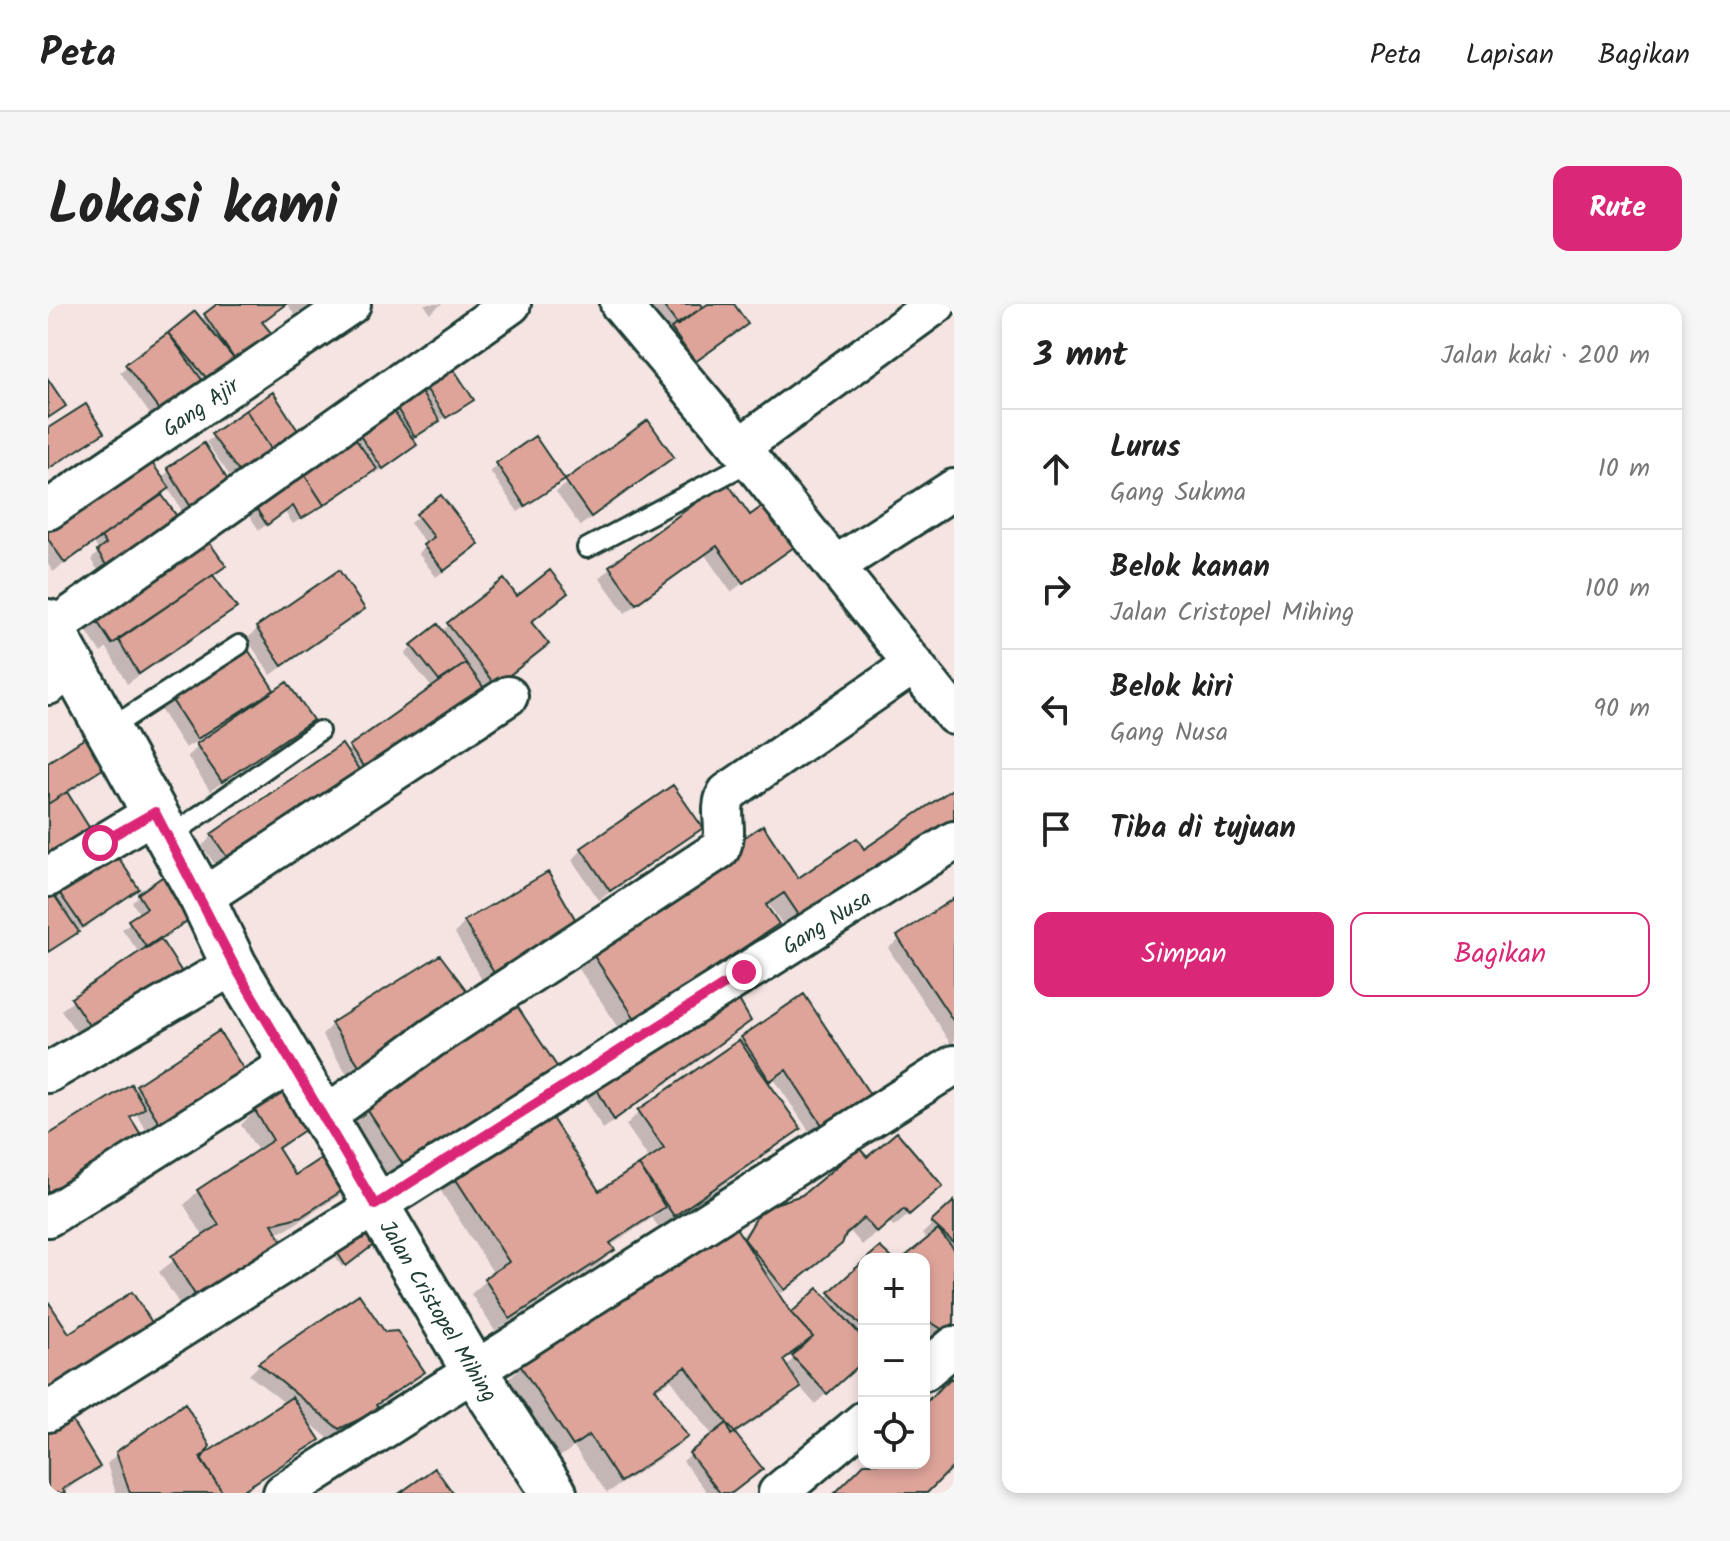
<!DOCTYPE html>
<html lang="id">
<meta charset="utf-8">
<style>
body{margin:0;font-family:Kalam,sans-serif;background:#f6f6f6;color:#222}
.controls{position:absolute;right:24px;bottom:24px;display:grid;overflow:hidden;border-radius:16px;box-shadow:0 4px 12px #0003}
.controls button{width:72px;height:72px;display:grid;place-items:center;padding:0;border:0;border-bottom:2px solid #e0e0e0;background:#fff;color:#222;font:40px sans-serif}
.stop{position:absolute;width:24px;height:24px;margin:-18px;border:6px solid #db2777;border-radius:50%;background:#fff}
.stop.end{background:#db2777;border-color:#fff;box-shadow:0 2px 8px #0008}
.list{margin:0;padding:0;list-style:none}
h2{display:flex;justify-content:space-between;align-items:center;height:104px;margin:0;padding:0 32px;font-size:34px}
h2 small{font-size:26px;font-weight:400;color:#767676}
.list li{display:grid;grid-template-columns:52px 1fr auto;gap:24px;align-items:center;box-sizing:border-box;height:120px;padding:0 32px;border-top:2px solid #e0e0e0}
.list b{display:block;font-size:30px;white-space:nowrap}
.list p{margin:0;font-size:26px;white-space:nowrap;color:#767676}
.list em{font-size:26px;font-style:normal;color:#767676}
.actions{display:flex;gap:16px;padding:24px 32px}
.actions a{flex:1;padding:18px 0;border:2px solid #db2777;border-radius:16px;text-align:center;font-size:28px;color:#db2777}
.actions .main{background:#db2777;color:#fff}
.icon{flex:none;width:44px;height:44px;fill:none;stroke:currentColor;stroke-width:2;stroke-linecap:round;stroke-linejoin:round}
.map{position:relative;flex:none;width:906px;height:1189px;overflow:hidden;border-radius:16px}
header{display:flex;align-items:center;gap:48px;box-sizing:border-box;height:112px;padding:0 40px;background:#fff;border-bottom:2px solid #e0e0e0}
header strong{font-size:38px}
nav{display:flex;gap:44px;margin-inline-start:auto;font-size:28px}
.intro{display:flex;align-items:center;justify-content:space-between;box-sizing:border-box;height:192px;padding:0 48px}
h1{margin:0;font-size:56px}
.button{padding:20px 36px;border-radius:16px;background:#db2777;color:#fff;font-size:28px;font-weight:700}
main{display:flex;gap:48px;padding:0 48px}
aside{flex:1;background:#fff;border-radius:16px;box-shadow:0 4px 12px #0003}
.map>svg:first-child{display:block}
.shadow{fill:#0003;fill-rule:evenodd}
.building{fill:#dea49a;stroke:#1f3d34;stroke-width:2}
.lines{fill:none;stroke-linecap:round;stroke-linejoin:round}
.service-casing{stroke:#1f3d34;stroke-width:24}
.minor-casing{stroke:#1f3d34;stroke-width:44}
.tertiary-casing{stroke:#1f3d34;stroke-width:50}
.service{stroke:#fff;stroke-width:18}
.minor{stroke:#fff;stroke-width:38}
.tertiary{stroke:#fff;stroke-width:44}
.route{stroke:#db2777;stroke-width:10}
.labels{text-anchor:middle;stroke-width:6;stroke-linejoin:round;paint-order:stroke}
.street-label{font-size:22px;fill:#1f3d34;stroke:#fff}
</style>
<header>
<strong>Peta</strong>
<nav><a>Peta</a><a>Lapisan</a><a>Bagikan</a></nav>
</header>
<div class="intro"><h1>Lokasi kami</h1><a class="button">Rute</a></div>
<main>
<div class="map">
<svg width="906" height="1189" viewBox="0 0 906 1189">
<rect width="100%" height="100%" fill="#f5e4e1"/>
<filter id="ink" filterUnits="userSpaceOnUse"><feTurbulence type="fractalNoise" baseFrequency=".0125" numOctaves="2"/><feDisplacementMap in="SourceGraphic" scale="16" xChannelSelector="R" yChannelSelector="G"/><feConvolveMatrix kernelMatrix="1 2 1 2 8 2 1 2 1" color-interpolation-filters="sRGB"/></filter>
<g filter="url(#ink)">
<path class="shadow" d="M172,0H238L213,19L222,31L111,123L72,68L147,10L152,16Z
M239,0H263L247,11Z
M376,0H394L382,9Z
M601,0H651L654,6L662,0H684L698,20L640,63L618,32L622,28Z
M364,79L423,96L363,136L359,148L327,170L324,167L245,220L237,208L211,226L194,201Z
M224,91L189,182L158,138Z
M599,119L623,153L532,222L508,188Z
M486,135L515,177L470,208L442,167Z
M156,142L141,218L120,184L112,192L130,218L54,272L43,256L51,247L46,239L5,268L0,260V224L112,174Z
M393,193L422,247L388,273L370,249L379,241L362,219Z
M702,214L743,242L683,288L657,251L577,309L552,274L562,263Z
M175,262L164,274L186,304L79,380L59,344L53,349L32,317Z
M315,304L223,371L199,335L209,325Z
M481,319L498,340L487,351L177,575L154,542L165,531L297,448L385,385L357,350L364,343L390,323L393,328L401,321Z
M199,346L226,389L263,416L162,487L139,452L159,435L158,432L137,444L112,405L123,394Z
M61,459L18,491L0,568V460Z
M906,487L743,632L721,601L717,604L728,620L714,634L574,728L525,656L749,576L815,548Z
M652,524L551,596L524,556L534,546Z
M0,585L81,591L0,649Z
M91,591L143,613L111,636L37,741L13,706L92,650L74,625L92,611L84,598Z
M906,597V741L904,742L840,644Z
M417,618L527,620L435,678L407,629Z
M392,654L307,782L274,731L284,720Z
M755,693L821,791L765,833L726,775L719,780L750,825L736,838L612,925L604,914L562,942L564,946L551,960L447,1027L423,990L446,970L387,878L401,864L550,890L602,856L578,821L591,808Z
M462,696L345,880L299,809Z
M701,717L690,728L555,825L536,792L547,782Z
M171,730L106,837L88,810L81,816L0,833L85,787Z
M244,783L267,818L229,847L247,874L305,877L292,891L238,926L227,929L137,1009L111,968L156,933L136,901L150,887L211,848L193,821L207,807Z
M819,856L878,896L846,923L841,918L814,941L801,926L778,954L730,992L743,1012L777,995L816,960V1055L767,1100L752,1083L737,1097L686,1131L683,1189H660L635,1157L665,1132L623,1076L607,1087L637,1133L623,1147L559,1189L526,1143L510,1154L459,1076L473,1063L684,921L693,934L715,906L755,893ZM750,1046L752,1048L737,1063L734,1058Z
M906,900V1016L885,1037L876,1031V955H857L880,936L874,930Z
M326,939L294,963L283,946Z
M336,1030L374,1068L327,1103L329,1106L318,1116L280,1134L258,1116L269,1136L195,1189H68L59,1160L70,1149L146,1158L237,1099L201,1071L212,1060Z
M49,1162L15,1189H0Z"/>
<path class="building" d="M169,0H238L214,18L225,31L187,56L156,10Z
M614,0H653L655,3L630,21Z
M660,0H686L700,20L647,58L623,24Z
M147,7L187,56L161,77L120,29Z
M120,29L162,87L119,117L77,60Z
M397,52L426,96L398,114L369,71Z
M0,75L18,102L0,114Z
M365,76L392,117L367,133L341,92Z
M225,88L256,136L229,154L198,106Z
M338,96L369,141L335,165L304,120Z
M38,100L56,129L0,165V124Z
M198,106L229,154L197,176L163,130Z
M600,116L626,153L543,213L517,176Z
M301,126L329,165L276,201L250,161Z
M487,132L517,176L477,202L448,159Z
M156,139L188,189L149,213L119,164Z
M99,152L122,184L17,259L0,235V222Z
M250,161L276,201L253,215L245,202L219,221L200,192Z
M678,177L702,211L716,201L746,243L695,279L669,242L588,300L561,262Z
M114,191L133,218L62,267L49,247L58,240L53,233Z
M393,191L431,240L396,267L375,241L386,233L368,210Z
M154,228L178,262L64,340L41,305Z
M291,266L317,305L234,362L208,323Z
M502,266L520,289L483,318L501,340L448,382L399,319L456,275L469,292Z
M165,271L189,304L91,370L70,335Z
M390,320L418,359L391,377L363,341Z
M199,344L226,386L149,435L122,393Z
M418,359L443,394L321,471L301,442Z
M239,378L265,416L174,478L148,440Z
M45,429L64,459L0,500V458Z
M294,440L318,476L188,566L163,530Z
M625,481L655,524L562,587L533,544Z
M906,484V519L757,620L736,589L718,601L731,620L588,716L538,640L715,521L750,574L809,534L816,545Z
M19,488L49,536L0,566V500Z
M61,539L91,585L35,623L4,578Z
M500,568L530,620L446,669L416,617Z
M117,571L145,613L99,644L80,616L99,604L90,590Z
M2,585L31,628L0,648V587Z
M906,594V718L849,632Z
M112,634L137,673L48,732L23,694Z
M392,651L425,695L319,773L283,719Z
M683,682L703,717L566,816L546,780Z
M756,690L823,792L776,824L738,766L722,777L693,733Z
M463,693L512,767L360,868L311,793Z
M171,727L202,775L117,828L88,781Z
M691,736L753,825L626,912L591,861L616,844L590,806Z
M83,780L97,804L82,813L100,842L0,904V831Z
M245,780L269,818L230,844L247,871L287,845L308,878L254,912L224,920L237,942L151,997L123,952L171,921L149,886L225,836L206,805Z
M495,800L551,887L591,861L617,903L562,939L567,946L462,1015L436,974L461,958L400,863Z
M849,828L895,882L861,911L856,905L829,929L816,914L798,930L794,940L737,986L696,935L714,904L754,891L811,844L819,853Z
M906,897V939L883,918Z
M314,918L332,936L298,962L285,942Z
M685,919L743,1009L765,1033L735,1056L753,1084L683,1131L679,1119L638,1063L607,1084L640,1133L572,1178L541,1131L525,1142L472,1061Z
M890,926L906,945V1019L897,1027L876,1014V955H854Z
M832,943L845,955H818Z
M816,957V1025L781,988Z
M770,984L816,1035V1057L779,1090L744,1052L765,1033L743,1009Z
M84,988L107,1023L0,1093V997L21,1029Z
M311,990L337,1028L349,1027L377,1068L328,1101L331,1106L291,1125L210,1059Z
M903,1074L906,1077V1162L879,1189H787L817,1159H876V1100Z
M244,1093L272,1136L191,1189H175L152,1153Z
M137,1099L162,1142L153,1156L175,1189H82L68,1148Z
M21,1112L52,1163L15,1185L17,1189H0V1124Z
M679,1119L715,1165L684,1189H672L641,1149Z
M387,1164L405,1189H352Z"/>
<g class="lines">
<g class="service-casing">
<path id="service" d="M539,244L703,157
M61,425L191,341
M121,533L271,427"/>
</g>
<g class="minor-casing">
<g id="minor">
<path d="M572,0L692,143L906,411"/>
<path d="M692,143L888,0"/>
<path id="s1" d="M0,206L303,0"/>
<path d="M787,262L906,185"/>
<path d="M4,325L463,0"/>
<path d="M0,381L26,364"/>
<path d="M0,573L107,508"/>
<path d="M154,594L460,392"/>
<path d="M0,769L186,661"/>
<path d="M276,813L384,734L672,545C682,526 669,508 679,489L866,360"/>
<path d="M0,913L245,758"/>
<path d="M876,1067L906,1042"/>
<path id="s2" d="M0,1108L906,537"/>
<path d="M235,1189L906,761"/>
<path d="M730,1189L816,1117"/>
</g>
</g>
<g class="tertiary-casing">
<g id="tertiary">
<path id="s3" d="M0,318L154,594L186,661L427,1068L506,1189"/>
</g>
</g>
<use href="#service" class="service"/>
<use href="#minor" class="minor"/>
<use href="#tertiary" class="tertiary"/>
</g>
</g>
<g class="lines" filter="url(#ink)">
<path class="route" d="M52,539L107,508L186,661L327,901L696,668"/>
</g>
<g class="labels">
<g class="street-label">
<text dy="8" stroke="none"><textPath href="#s1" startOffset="184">Gang Ajir</textPath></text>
<text dy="8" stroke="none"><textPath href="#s2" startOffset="920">Gang Nusa</textPath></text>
<text dy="8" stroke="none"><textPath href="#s3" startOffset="792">Jalan Cristopel Mihing</textPath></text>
</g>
</g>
</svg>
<div class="controls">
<button>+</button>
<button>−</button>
<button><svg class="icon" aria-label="locate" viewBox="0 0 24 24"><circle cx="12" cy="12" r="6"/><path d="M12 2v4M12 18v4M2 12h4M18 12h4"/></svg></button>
</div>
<div class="stop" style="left:52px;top:539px"></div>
<div class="stop end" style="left:696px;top:668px"></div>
</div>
<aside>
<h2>3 mnt<small>Jalan kaki · 200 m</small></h2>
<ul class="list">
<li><svg class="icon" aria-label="ahead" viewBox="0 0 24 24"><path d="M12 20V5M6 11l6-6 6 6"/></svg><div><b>Lurus</b><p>Gang Sukma</p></div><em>10 m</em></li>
<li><svg class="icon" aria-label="right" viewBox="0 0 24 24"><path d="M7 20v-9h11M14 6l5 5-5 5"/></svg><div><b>Belok kanan</b><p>Jalan Cristopel Mihing</p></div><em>100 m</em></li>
<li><svg class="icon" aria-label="left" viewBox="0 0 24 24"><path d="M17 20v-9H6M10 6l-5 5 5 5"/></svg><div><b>Belok kiri</b><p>Gang Nusa</p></div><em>90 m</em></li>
<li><svg class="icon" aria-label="arrive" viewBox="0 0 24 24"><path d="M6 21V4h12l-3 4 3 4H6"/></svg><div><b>Tiba di tujuan</b></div></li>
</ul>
<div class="actions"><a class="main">Simpan</a><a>Bagikan</a></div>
</aside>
</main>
